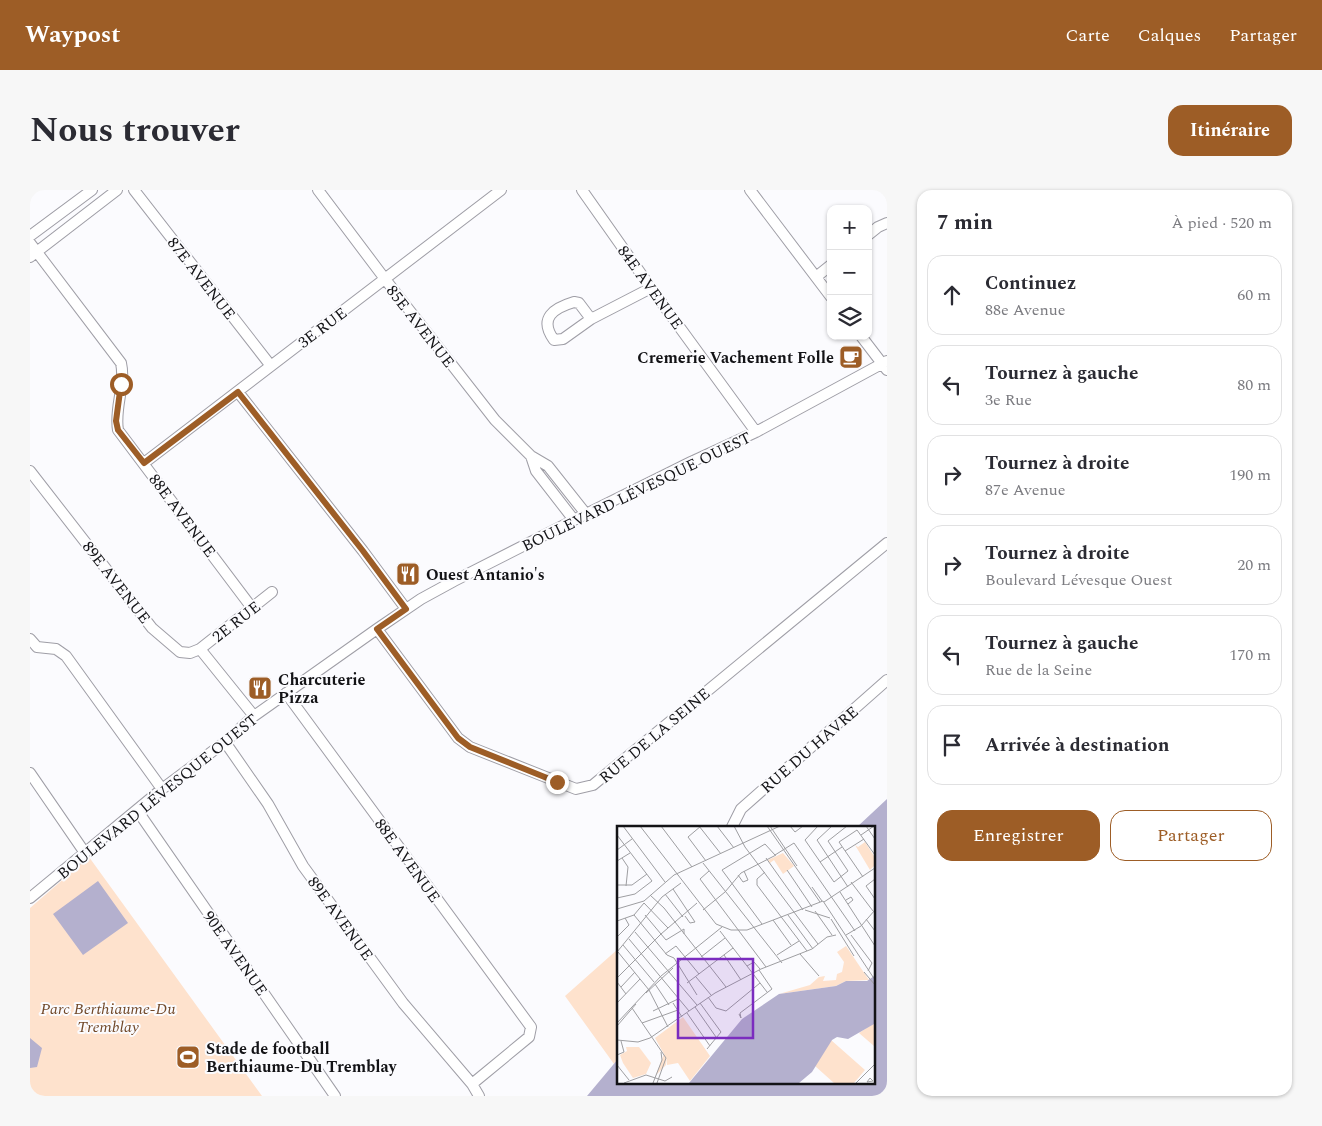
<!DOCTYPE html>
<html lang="fr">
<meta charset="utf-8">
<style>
body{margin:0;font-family:Spectral,serif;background:#f7f7f7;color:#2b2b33}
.controls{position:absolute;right:15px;top:15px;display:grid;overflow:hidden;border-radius:10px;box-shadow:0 1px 4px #0004}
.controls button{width:45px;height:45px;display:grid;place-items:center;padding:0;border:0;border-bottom:1px solid #e1e1e2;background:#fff;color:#2b2b33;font:25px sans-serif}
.stop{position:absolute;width:15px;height:15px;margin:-11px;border:4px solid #9d5d26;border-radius:50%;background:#fff}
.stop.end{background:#9d5d26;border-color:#fff;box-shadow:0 1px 5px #0008}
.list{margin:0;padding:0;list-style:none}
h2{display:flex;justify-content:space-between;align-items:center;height:65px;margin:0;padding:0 20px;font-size:21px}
h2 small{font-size:16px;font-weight:400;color:#7c7c81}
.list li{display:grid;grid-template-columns:32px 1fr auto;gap:15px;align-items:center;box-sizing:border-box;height:80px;margin:0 10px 10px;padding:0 10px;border:1px solid #e1e1e2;border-radius:15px}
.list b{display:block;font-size:19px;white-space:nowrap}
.list p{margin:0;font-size:16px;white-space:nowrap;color:#7c7c81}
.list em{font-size:16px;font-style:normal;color:#7c7c81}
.actions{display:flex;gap:10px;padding:15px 20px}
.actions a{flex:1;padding:11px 0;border:1px solid #9d5d26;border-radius:15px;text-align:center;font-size:18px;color:#9d5d26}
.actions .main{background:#9d5d26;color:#fff}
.icon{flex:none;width:28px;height:28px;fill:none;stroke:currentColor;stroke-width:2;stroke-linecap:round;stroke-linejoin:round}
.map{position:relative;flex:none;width:857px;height:906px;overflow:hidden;border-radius:15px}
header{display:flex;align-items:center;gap:30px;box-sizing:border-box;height:70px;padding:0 25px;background:#9d5d26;color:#fff}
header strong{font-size:24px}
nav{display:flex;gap:28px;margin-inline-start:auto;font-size:18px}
.intro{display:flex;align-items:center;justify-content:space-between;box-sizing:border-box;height:120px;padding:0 30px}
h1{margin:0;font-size:35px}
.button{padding:12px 22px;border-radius:15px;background:#9d5d26;color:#fff;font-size:18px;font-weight:700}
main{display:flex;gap:30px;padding:0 30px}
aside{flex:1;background:#fff;border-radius:15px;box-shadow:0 1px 4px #0004}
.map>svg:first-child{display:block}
.green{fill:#fee2cd}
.water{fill:#b4b0ce}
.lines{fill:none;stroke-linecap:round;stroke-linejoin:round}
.minor-casing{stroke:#9f9ea6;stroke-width:12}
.minor{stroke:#fff;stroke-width:10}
.route{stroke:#9d5d26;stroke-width:6}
.labels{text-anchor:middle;stroke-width:4;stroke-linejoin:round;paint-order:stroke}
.street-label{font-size:16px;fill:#131316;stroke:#fbfbfe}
.poi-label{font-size:16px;font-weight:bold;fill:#131316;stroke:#fbfbfe;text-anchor:start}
.park-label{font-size:16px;font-style:italic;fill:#714828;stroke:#fbfbfe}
.inset-road{fill:none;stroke:#9e9ea1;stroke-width:1}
.view{fill:#7b2cbf;fill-opacity:0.15;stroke:#7b2cbf;stroke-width:2.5}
.inset-edge{fill:none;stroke:#131316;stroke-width:2.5}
</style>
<header>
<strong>Waypost</strong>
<nav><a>Carte</a><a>Calques</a><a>Partager</a></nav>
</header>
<div class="intro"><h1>Nous trouver</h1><a class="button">Itinéraire</a></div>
<main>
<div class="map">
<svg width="857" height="906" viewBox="0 0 857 906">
<rect width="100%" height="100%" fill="#fbfbfe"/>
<path class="green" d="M59,667L232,906H0V718Z
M588,759V869L584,874L535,806Z"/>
<path class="water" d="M857,609V906H557L588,869V892H843V637H827Z
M68,691L98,733L53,765L23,724Z
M0,848L12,858L7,877L0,878Z"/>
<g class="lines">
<g class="minor-casing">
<path id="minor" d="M104,0L241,176
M288,0L355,89L465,230L501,266L518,276L556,324
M552,0L621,98L726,242
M720,0L801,107
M838,45L848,37L857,33
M0,46L62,0
M0,53L91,173C96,195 84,218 88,240L222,418
M0,67L87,0
M786,87L801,75
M544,112L549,113L561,129L533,149L524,150C508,128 524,118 544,112Z
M561,129L621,98
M831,146L857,180
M208,202L333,361L376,419
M501,266L506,281L544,330
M114,273L471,0
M0,281L122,438L150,462L160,463L170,459L242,402
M347,439L428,548L440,557L546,599L563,595L857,353
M0,449L7,457L26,459L36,466L132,599
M170,459L224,526
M256,503L501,837L499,847L442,894
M195,552L238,614L273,676L373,813L442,894L449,906
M0,583L55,663
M107,620L305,906
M702,637L711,619L857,490
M0,708L132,599L195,552L224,526L347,439L391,409L424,391L544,330L661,272L726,242L857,171"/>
</g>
<use href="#minor" class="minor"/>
</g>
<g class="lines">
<path class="route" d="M91,194L86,231L88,240L114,273L208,202L333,361L376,419L347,439L428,548L440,557L527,592"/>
</g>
<defs>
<g id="cafe-square" transform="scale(1.25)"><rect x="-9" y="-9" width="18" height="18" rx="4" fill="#9d5d26" stroke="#fbfbfe"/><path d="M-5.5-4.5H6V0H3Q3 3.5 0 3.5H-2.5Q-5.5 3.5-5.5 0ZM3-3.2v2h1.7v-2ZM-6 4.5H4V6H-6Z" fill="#fff"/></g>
<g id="restaurant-square" transform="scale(1.25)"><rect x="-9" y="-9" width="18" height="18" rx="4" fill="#9d5d26" stroke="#fbfbfe"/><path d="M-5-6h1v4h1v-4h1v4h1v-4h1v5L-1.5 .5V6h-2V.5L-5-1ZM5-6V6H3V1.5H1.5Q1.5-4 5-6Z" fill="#fff"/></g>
<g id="stadium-square" transform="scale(1.25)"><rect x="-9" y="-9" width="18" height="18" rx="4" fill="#9d5d26" stroke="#fbfbfe"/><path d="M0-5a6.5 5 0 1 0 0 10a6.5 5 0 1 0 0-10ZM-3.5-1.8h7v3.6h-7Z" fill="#fff"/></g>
</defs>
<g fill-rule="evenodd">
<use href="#cafe-square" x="821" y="167"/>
<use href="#restaurant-square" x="378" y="384"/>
<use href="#restaurant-square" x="230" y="498"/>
<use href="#stadium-square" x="158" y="867"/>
</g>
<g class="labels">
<g class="street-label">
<text transform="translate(172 88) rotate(52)" y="6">87E AVENUE</text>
<text transform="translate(621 97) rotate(54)" y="6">84E AVENUE</text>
<text transform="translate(391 136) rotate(52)" y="6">85E AVENUE</text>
<text transform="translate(292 137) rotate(-37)" y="6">3E RUE</text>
<text transform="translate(606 301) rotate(-26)" y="6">BOULEVARD LÉVESQUE OUEST</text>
<text transform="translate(153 325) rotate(53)" y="6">88E AVENUE</text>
<text transform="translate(87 392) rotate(52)" y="6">89E AVENUE</text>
<text transform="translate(206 431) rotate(-38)" y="6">2E RUE</text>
<text transform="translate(624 545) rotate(-40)" y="6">RUE DE LA SEINE</text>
<text transform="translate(779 559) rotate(-41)" y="6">RUE DU HAVRE</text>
<text transform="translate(127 606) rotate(-39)" y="6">BOULEVARD LÉVESQUE OUEST</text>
<text transform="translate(378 670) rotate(54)" y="6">88E AVENUE</text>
<text transform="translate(311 728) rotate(54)" y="6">89E AVENUE</text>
<text transform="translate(206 763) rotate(55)" y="6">90E AVENUE</text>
</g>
<g class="poi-label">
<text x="804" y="173" text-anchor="end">Cremerie Vachement Folle</text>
<text x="396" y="390">Ouest Antanio's</text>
<text x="248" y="495">Charcuterie<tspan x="248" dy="18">Pizza</tspan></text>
<text x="176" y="864">Stade de football<tspan x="176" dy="18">Berthiaume-Du Tremblay</tspan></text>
</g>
<g class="park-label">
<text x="78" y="824">Parc Berthiaume-Du<tspan x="78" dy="18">Tremblay</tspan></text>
</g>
</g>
<g transform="translate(587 636)">
<rect width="258" height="258" fill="#fbfbfe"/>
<path d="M248,16L257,30V40L253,44L238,19L241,21ZM166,27L177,40L166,48L157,34L153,37L151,34ZM229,120L252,154L229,155L219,160L162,168L193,159L202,151L208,150L206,155L219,154L220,148L225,146L227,136L220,126ZM66,191L93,230L73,255L61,237L50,239L49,231V239L39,249L47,228L38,212ZM257,197V220L242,207ZM214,214L248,244L237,257H217L198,240ZM9,221H22L34,237L29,248L16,252L6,237L3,229L10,225Z" fill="#fee2cd"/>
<path d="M257,150V198L231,213L220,211L215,214L195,246L182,257H72L125,193L162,168L219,160L229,155H250Z" fill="#b4b0ce"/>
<path class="inset-road" d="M6,0L48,56M23,0L99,98L114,104H130L206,75L258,154M44,0L75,41M82,0L104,28M84,0L71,11L89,35M100,0L117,22M117,0L128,21L201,118M150,0L203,76M153,0L180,40M173,0L178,6L186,0M201,0L188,14L217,56L231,45L211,15L230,0M215,0L200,14L231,61M249,0L258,13M0,9L35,55L18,68L0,72M244,9L257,0M0,24L15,13M228,25L247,13M158,29L177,17L238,105M5,32L11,41L9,60M149,32L186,84M0,35L13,27M203,36L225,21M86,37L165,137M170,44L195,81M92,45L83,53L149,141M148,46L140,53V59L190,125M57,49L163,0M121,49L126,56L131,54L127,45M246,51L222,16L240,4L258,29M258,53L249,60L258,73M234,56L256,85M0,59H15L30,48M195,61L205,75M56,63L78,96L73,97L68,90M223,66L258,120M48,68L66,91M33,69L47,82L109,161M229,74L234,71L236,74L231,78M207,76L258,42M27,77L51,102M0,83L27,75L57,49M86,84L108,66L124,47L159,29M188,84L213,92M198,85L215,109M17,89L50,129L57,132L80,169M28,89L49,114L67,103V108M171,89L196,123M214,93L237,130M249,93L258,105M156,94L174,119M0,95L17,89L27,77M145,98L105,44L148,18L158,29M244,100L258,84M103,105L150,166M18,106L80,179M229,109L244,100M234,109L255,137L251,145M0,111L12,99L8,92M12,113L72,185M6,119L37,156M0,126L45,71L64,57M1,126L32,164L51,201M48,128L59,120L82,148M183,128L202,150M107,129L124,154M160,129L182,115M84,131L108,112M130,140L137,136L143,143M247,146L258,159M79,151L94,169M0,152L44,108L80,77M0,156L9,168M70,157L116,122M38,158L52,179M4,161L18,146M29,167L56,142M91,171L99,182L109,185L143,157M0,177L23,153M56,177L65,191M83,177L104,206L90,223M78,181L99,211M15,182L49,232L40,257M36,185L61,173M70,187L93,220M122,188L124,192L123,187L155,163L142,144M0,197L44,150L105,101M25,197L61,184M0,200L19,178M0,214L21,216L33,212L98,167L144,143L195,123L210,111L219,109M0,229L7,226L4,215M0,239L12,254M253,252L256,255L250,256ZM7,257L29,249L48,255L55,251M36,257L45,234L44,226M239,257L258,238"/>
<path class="view" d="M61,133H136V212H61Z"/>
<rect width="258" height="258" class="inset-edge"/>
</g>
</svg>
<div class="controls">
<button>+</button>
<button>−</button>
<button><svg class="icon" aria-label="layers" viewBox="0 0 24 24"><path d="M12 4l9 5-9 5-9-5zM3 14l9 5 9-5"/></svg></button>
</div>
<div class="stop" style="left:91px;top:194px"></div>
<div class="stop end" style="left:527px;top:592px"></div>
</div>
<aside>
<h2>7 min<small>À pied · 520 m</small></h2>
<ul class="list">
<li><svg class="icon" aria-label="ahead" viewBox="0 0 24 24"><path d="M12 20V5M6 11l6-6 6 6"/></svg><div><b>Continuez</b><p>88e Avenue</p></div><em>60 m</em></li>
<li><svg class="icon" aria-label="left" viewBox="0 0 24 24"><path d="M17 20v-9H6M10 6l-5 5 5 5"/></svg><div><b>Tournez à gauche</b><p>3e Rue</p></div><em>80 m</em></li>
<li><svg class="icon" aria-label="right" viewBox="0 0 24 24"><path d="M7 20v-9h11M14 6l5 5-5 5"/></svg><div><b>Tournez à droite</b><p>87e Avenue</p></div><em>190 m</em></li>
<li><svg class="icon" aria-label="right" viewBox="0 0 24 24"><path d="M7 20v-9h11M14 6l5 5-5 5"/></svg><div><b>Tournez à droite</b><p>Boulevard Lévesque Ouest</p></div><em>20 m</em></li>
<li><svg class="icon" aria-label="left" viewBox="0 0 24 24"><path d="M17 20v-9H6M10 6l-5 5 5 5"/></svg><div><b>Tournez à gauche</b><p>Rue de la Seine</p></div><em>170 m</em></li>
<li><svg class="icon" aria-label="arrive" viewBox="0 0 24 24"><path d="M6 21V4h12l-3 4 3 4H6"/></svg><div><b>Arrivée à destination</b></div></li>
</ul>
<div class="actions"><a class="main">Enregistrer</a><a>Partager</a></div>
</aside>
</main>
